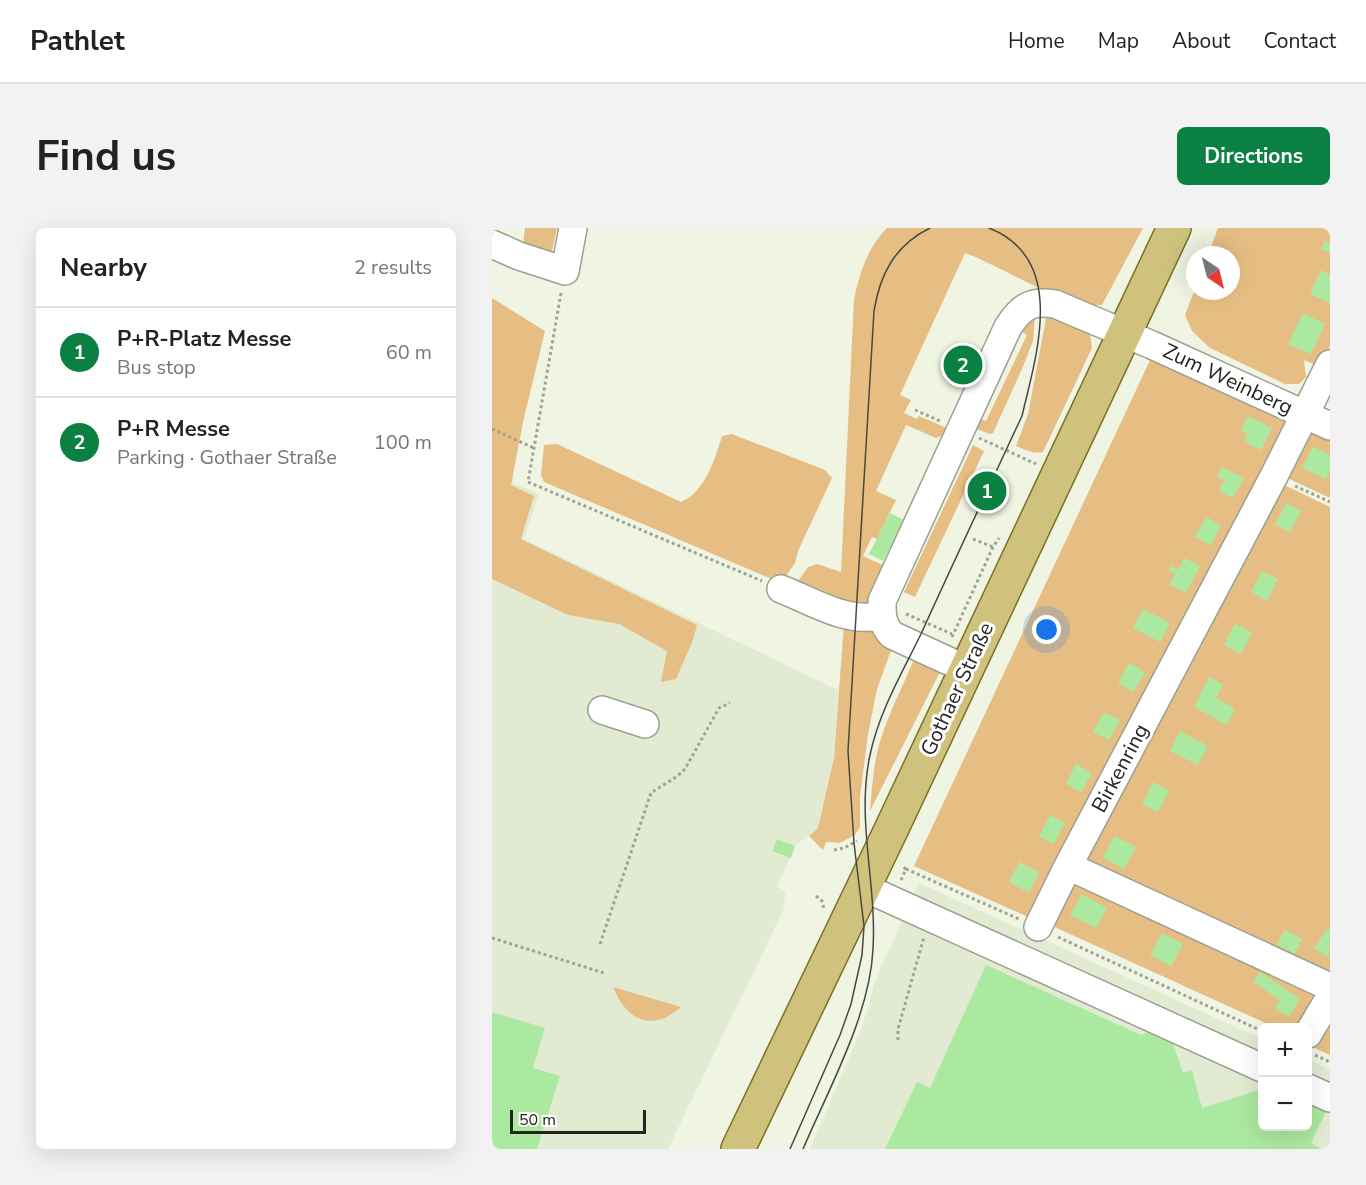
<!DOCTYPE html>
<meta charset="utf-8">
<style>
body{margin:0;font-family:"Nunito Sans",sans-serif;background:#f2f2f2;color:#222}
.controls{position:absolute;right:18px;bottom:18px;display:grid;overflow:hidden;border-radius:9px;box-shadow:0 6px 24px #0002}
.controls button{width:54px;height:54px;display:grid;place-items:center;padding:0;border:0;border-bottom:2px solid #e0e0e0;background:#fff;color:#222;font:30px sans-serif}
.compass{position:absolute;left:694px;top:18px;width:54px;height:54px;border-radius:50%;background:#fff;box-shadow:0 6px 24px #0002;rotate:145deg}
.scale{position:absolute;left:18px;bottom:15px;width:136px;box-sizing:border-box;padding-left:6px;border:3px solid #23251f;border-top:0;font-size:16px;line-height:21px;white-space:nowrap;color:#23251f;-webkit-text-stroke:4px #fff;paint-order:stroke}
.you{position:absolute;left:555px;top:402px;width:21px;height:21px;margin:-15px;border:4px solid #fff;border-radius:50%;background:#1a73e8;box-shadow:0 0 0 9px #1a73e833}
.badge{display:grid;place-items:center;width:39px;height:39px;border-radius:50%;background:#0b8043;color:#fff;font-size:20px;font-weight:700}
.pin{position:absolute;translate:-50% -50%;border:3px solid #fff;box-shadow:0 2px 6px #0006}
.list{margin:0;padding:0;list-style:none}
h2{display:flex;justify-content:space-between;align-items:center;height:78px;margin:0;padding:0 24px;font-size:26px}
h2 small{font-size:20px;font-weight:400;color:#767676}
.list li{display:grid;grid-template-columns:39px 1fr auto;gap:18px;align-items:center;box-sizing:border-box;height:90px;padding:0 24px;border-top:2px solid #e0e0e0}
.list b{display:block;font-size:22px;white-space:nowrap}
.list p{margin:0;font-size:20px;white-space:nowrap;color:#767676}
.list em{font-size:20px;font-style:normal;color:#767676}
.map{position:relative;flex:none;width:838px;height:921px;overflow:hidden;border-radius:9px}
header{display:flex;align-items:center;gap:36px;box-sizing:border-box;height:84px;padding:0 30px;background:#fff;border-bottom:2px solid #e0e0e0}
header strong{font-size:28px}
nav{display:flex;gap:33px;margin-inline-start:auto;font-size:21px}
.intro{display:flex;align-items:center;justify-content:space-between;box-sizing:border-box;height:144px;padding:0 36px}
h1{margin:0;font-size:42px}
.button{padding:15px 27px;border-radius:9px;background:#0b8043;color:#fff;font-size:21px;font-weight:700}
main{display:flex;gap:36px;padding:0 36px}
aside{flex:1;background:#fff;border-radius:9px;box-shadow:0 6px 24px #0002}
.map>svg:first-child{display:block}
.built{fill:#e3ead2}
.green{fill:#e6be83}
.building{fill:#ace9a0}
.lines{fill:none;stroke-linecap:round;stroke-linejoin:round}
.minor-casing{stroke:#9ca091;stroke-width:30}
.major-casing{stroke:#7d7024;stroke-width:36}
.path{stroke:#9fa396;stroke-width:3;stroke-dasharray:3 3;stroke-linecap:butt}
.minor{stroke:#fff;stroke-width:27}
.major{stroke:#cec27d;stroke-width:33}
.tram{stroke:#474941;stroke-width:1.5}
.labels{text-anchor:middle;stroke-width:6;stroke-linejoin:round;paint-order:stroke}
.street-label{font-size:21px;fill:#23251f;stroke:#fff}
</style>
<header>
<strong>Pathlet</strong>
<nav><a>Home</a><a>Map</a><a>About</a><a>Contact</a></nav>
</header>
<div class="intro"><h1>Find us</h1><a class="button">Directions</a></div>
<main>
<aside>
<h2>Nearby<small>2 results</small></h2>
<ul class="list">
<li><span class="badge">1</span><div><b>P+R-Platz Messe</b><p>Bus stop</p></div><em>60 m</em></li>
<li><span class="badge">2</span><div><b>P+R Messe</b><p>Parking · Gothaer Straße</p></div><em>100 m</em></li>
</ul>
</aside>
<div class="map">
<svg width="838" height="921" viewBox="0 0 838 921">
<rect width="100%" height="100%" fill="#eff4e3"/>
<path class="built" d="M0,241L23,248L21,255L47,266L32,311L346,462L342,530L326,600L303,618L285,659L294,663L291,683L176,921H0Z
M427,655L770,811V898H816V831L838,842V921H318L364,814L376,781L383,753Z"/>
<path class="green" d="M33,0H65L59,27L31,17Z
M395,0H651L610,77C569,79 512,39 473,25L408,167L419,172L412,185L425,191L427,188L459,202L456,206L444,210L414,197L384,263L404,272L385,311L380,309L371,328L395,339L383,379L347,378L304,356L316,339L325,336L349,344L362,71C368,45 375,20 395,0Z
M726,0H838V118L828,139L812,132L814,149L807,156H793L718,120L700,103L693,87L703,61V63H739V27H716Z
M0,70L53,103L31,194L19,257L42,268L29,311L205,397L201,412L184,451L169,454L175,423L127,396L76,387L0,351Z
M555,85L594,101L598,107L600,120L551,224C541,226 533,222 524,218L536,186Z
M543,86L541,113L530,141L501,205L498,206L482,200L484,189L494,193L535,107L525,101Z
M659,130L802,194L543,692L422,638Z
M816,200L838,210V270L793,249Z
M240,206L333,242L340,250L306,323L303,335L292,351L282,352L52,254L49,247L52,217L65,216L189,274C213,264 223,231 230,208Z
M481,217L492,223L423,369L412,364Z
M790,256L838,279V749L596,639L591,627Z
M352,395L386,398L401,417L385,461L376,506L368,569V599L363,607L348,615L334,614L331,622L317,608L326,600L342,530Z
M423,429L449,442L378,583C380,561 381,538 387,517C396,486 411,458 423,429Z
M578,653L831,763L814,799H782L556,696Z
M121,759L189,779C160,805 134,792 121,759Z
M838,785V827L818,818Z"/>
<path class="building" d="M833,13L838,15V25L829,21Z
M829,42L838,47V75L818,66Z
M811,85L833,96L819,126L796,116Z
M756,188L780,200L769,222L752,213L756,206L749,203Z
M821,219L838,227V243L834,251L810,240Z
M730,239L752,250L741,270L727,263L732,252L725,249Z
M794,275L809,283L798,304L783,297Z
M398,285L412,292L391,333L377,326Z
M714,289L729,297L719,317L703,309Z
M692,330L708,338L694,365L678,357L683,346L676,343L679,338L686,342Z
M770,343L786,351L775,373L759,364Z
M651,381L678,395L668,414L641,400Z
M743,396L760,405L749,426L732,417Z
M637,435L653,444L642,464L626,455Z
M717,449L731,457L724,470L743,481L735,497L702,479Z
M612,484L628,492L617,512L601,504Z
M688,503L716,518L706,537L678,523Z
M584,536L600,545L589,564L574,556Z
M661,554L677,563L666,584L650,576Z
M558,587L573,595L562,616L547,608Z
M622,608L644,619L632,641L611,630Z
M285,611L303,618L299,630L280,623Z
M527,634L547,644L537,665L517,654Z
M590,666L615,680L604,700L578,687Z
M835,701L838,703L837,730L822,720Z
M793,702L810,711L803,726L785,717Z
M670,705L691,716L679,738L658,727Z
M494,737L649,807L675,798L691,845L700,842L710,880L770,861V898H816V869L836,879L819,915L830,921H393L425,854L438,860Z
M768,744L808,771L797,789L783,780L788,772L761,754Z
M0,784L53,800L41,840L68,848L45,921H0Z"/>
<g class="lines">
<g class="minor-casing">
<path id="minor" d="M0,16L27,28L73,43L81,0
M838,136L782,248L576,638L838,759
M289,361C322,374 353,395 390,388
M474,441L400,407C390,397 390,387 390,373L516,99C529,79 539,72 563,76L660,117L838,198
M110,482L153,496
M371,659L770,840
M546,699L576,638
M816,806L838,769
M816,860L838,870"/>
</g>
<g class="major-casing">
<path id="major" d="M246,921L399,602L682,0"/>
</g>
<path class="path" d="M69,65L36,254L270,353
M423,182L448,193
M0,201L42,220
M487,210L544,236
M803,258L838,274
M481,311L501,319
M414,386L460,406
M460,409L501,319L507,310
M342,622L352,620L365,613
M414,641L527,691
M409,652L414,641L409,638
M324,668L330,673L332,681
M566,709L770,803
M0,710L112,745
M108,716L159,565C170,557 184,551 193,541L227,480L238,475
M406,812V801L432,709
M823,827L838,834"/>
<use href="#minor" class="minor"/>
<use href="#major" class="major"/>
<path class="tram" d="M298,921L348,807L359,776L370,727L372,698L362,615L356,523L382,83C388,46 403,17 438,0
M311,921C337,860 378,787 381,721C385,656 364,592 378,527C387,484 410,445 429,406C462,333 496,261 530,188C544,128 576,31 497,0"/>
</g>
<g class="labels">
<g class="street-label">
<text transform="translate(736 151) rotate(25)" y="7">Zum Weinberg</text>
<text transform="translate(465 461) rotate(-65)" y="7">Gothaer Straße</text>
<text transform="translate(628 540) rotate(-62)" y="7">Birkenring</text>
</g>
</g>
</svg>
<div class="controls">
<button>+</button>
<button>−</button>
</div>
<svg class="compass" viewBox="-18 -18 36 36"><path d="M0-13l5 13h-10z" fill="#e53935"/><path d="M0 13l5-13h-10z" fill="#767676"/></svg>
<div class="scale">50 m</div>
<div class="you"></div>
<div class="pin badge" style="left:495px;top:263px">1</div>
<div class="pin badge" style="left:471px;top:137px">2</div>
</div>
</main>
